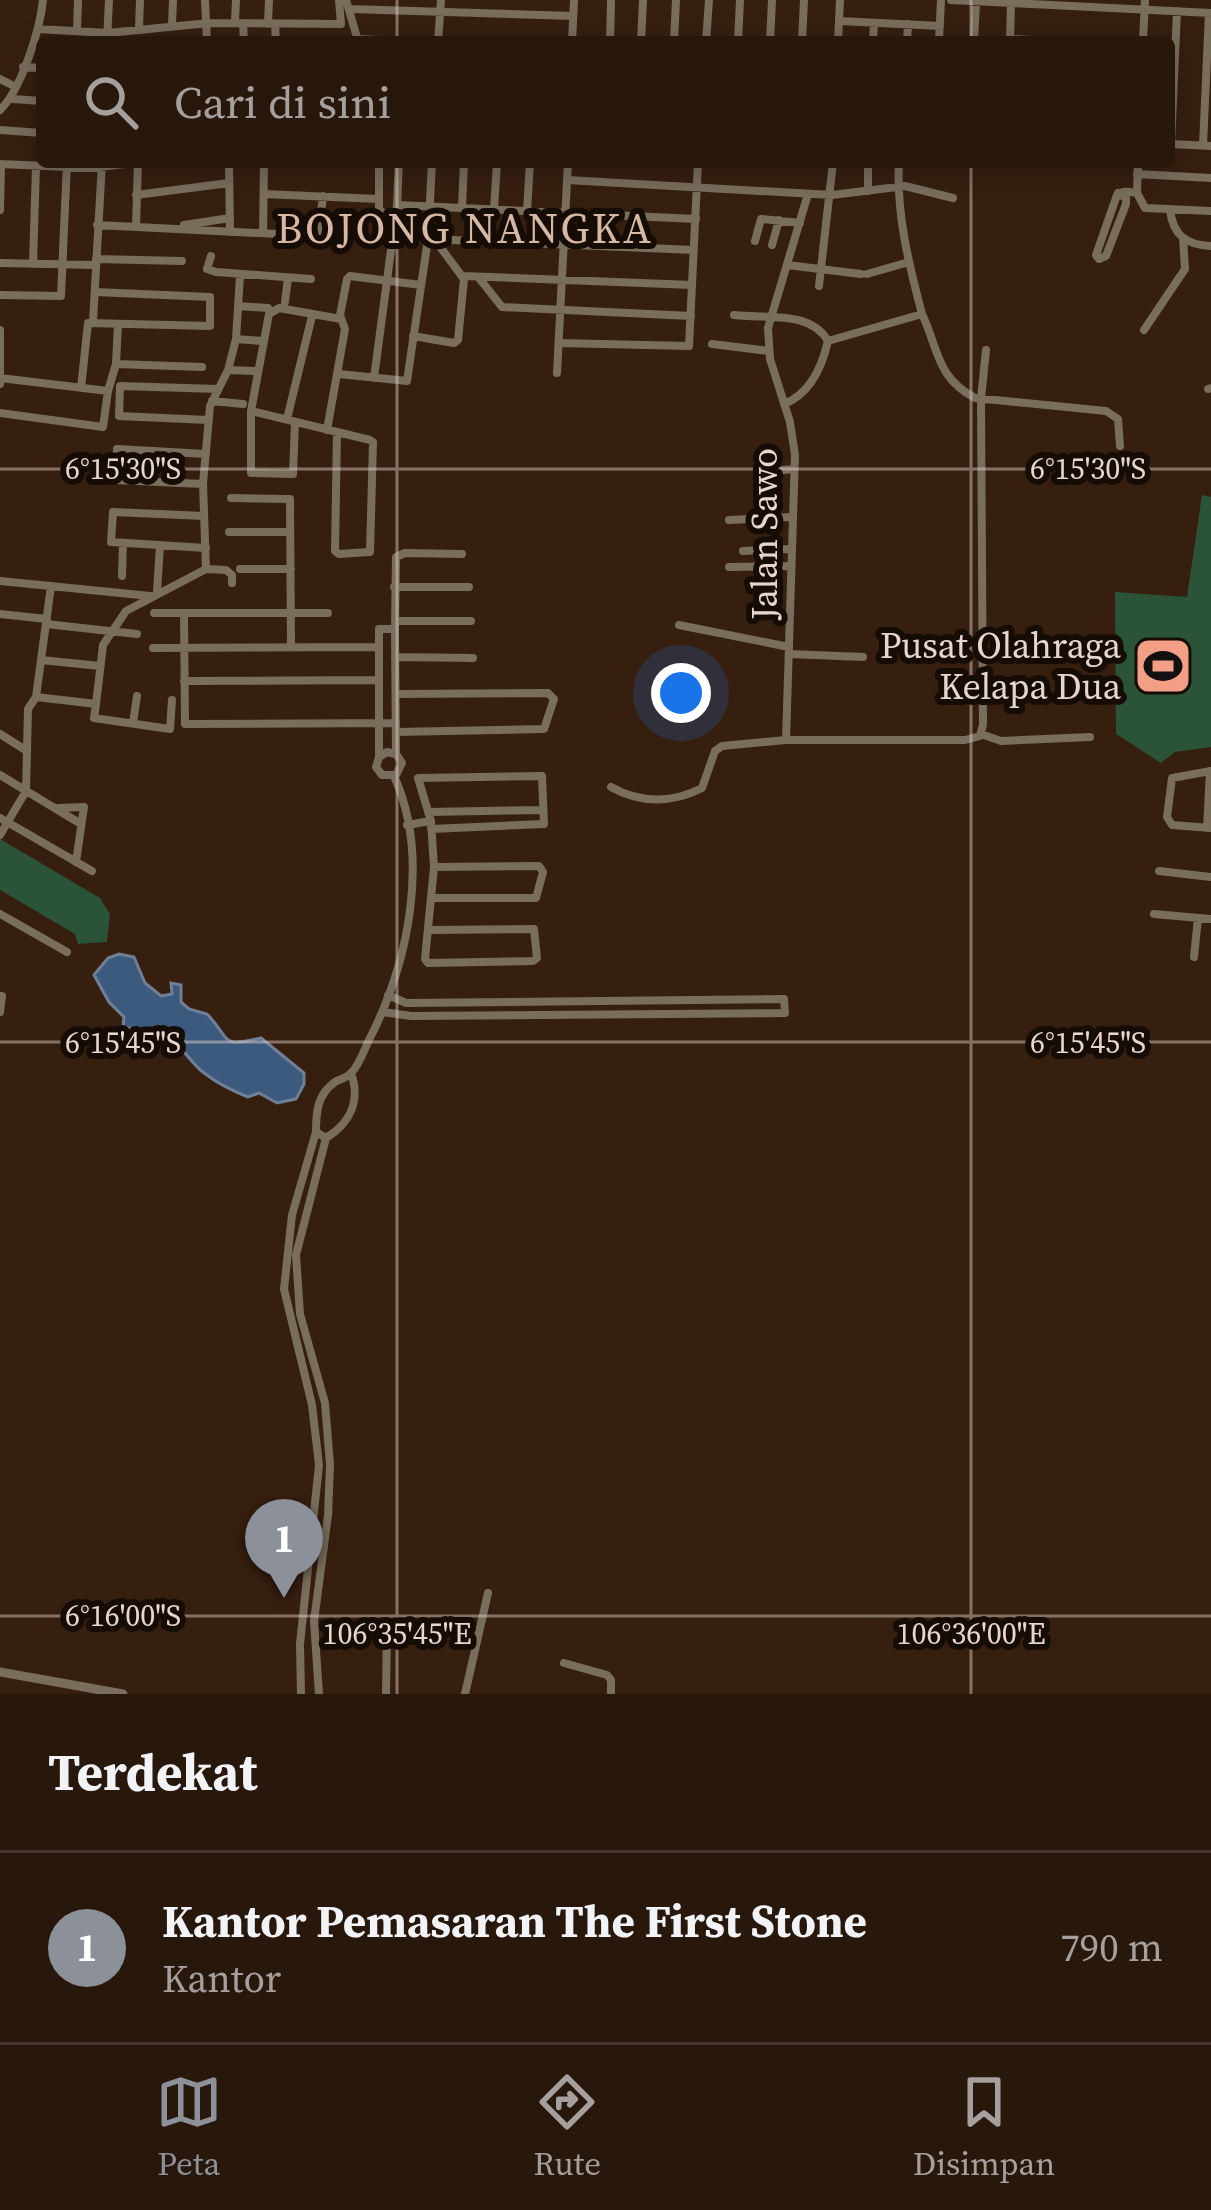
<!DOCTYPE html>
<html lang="id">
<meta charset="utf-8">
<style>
body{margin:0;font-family:"Source Serif 4",serif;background:#342419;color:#f1f3f6}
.you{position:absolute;left:681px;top:693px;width:42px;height:42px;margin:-30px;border:9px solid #fff;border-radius:50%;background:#1a73e8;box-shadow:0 0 0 18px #1a73e833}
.badge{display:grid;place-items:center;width:78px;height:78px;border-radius:50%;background:#8c9099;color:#fff;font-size:39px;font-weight:700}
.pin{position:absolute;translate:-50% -99px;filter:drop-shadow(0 3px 6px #0008)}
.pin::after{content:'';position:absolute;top:63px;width:42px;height:36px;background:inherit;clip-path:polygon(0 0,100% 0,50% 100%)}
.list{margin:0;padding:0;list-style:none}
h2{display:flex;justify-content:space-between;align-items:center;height:156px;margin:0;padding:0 48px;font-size:51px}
h2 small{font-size:39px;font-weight:400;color:#a59f9d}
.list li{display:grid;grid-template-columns:78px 1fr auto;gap:36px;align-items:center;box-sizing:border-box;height:192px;padding:0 48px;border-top:3px solid #44362c}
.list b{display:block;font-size:45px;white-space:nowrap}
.list p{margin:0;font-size:39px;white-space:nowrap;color:#a59f9d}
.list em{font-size:39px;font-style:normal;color:#a59f9d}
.icon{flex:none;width:66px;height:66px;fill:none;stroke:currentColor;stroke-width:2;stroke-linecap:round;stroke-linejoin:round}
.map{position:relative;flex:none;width:1211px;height:1694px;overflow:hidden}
.search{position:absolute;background:#28170b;box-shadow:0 6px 30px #0003;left:36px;right:36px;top:36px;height:132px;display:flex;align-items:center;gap:30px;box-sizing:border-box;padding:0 42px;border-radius:12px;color:#a59f9d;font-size:45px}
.sheet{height:348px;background:#28170b}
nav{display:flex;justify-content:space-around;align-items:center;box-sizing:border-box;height:168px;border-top:3px solid #44362c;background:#28170b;font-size:33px;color:#a59f9d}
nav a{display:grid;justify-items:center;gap:6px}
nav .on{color:#8c9099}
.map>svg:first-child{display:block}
.green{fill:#2b5337}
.water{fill:#3b5a7e;stroke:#6f7f96;stroke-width:3}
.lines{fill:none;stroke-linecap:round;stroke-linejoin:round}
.minor{stroke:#796d5b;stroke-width:8}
.tertiary{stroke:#796d5b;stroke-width:9}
.ticks{fill:none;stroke:#e7d6cd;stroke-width:3;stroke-opacity:0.45}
.labels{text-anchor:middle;stroke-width:12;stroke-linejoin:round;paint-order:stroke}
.street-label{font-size:36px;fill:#e7d6cd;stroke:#160c06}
.poi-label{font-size:36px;fill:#e7d6cd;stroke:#160c06;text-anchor:end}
.quarter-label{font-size:42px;letter-spacing:3px;fill:#d7b8a5;stroke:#160c06}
.ticks-label{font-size:30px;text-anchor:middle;fill:#e7d6cd;stroke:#160c06;stroke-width:12;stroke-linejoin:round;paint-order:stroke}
</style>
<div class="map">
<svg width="1211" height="1694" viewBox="0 0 1211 1694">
<rect width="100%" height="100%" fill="#361f0f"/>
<path class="green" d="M1202,495L1211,497V747L1175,752L1161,763L1116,734L1115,592L1187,597Z
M0,839L100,898L110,914L107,942L78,944L75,934L0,890Z"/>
<path class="water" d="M119,954L134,957L145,983L161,996L172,994L171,983L181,985V1002L189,1009L207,1014C232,1040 219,1048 261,1038L304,1073V1084L296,1099L277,1103L259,1093L248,1097C233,1091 217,1083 204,1073C192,1065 171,1033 163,1030C151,1027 137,1031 123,1027L124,1017L109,1002L94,975L108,958Z"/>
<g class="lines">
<path class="minor" d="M205,0L207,42
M346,0L358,41
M951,0L1211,13
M350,9L573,16
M839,21L940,26
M235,22L236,0
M243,23L244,42
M268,24L269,0
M275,24L276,42
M172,25L173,0
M139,28L140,0
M38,29L108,33L209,23L341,24L339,0
M77,31L78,0
M358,39L421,42
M1010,39L1077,42
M1010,40L1011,1
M107,42L109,0
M438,42L441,0
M572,42L574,0
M610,42L611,0
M641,42L643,0
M674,42L676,0
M706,42L709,0
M738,42L740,0
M770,42L772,0
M802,42L804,0
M838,42L840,0
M873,42L874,23
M907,42L908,24
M939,42L941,0
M974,42L976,2
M1143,42L1145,0
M23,67L42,68
M0,79L16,87
M12,99L42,101
M0,110C21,90 40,30 43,0
M0,130L42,133
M1171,144L1177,11
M1171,144L1211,146
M1203,145L1209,13
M229,162L230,232
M379,162V209L387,217L396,218
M432,162L428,239L694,250
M1138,162L1137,193L1145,208L1211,211
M0,164L91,168L141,162
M988,164L989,162
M1137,174L1211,178
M567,180L832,195L905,186L953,198
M868,191V162
M1118,193L1126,198V204L1106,256L1099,259L1096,255L1117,195C1123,190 1130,192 1137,193
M264,194L378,199
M136,195L229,183
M397,205L696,219
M462,208L464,162
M494,209L497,162
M0,210L1,164
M1170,210C1173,235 1186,245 1211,246
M527,211L530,162
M97,225L318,236L323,196
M184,225L230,218
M136,227L138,162
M263,233L264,162
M755,241L761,219L800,223
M772,245L779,220
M211,256L207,269L216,272L311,279
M96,259L182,261
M0,263L95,265
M33,264L36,166
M787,265L861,274
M867,274L909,262
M463,276L692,285
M479,278L502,307L691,316
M819,286L833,162
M0,295L61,296L67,162
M285,302L288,278
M238,306L268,308
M922,314C939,350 936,377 975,398L1106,411L1118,419L1120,446
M734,315C766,319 810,310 828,341
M93,322L102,162
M0,330V384
M1144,330L1185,269L1183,238
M413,336L454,343L458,340L464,279L435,240
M236,339L262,341
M828,341L922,314C909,265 896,213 899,162
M559,343L689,346L698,162
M712,344L769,351
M116,364L202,367
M228,370L254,371
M557,373L568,162
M339,374L407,381L428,239
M0,378L108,391L116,364L118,324
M374,378L397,205L399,162
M81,388L88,323L210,326V297L95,292
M1208,389L1211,388
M212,401L243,404
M784,404C810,394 822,367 828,341
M251,411L370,440L373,442L370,552L339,554L335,551L337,432
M0,413L103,427L108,391
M287,419L312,316
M208,420L119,416L120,386L218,389
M295,422L293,474L251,473V411L269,314L279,308L341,319
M327,430L345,329L340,315L347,279L350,276L421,285
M203,484L115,480L117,449L206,454
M763,484L774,471L794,469
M231,498L290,499L291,647
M204,516L113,512L111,542L206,548
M729,520L791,517
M229,532H290
M743,551L789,549
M729,567L789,566
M206,569L226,570L232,575V583
M240,569H291
M122,576L123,543
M0,581L150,596
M394,587H469
M157,592L160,545
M154,613H328
M184,613L185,724L396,723
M0,614L47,619
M395,621H471
M46,624L137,634
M679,625L789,647
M395,629L396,557L405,553L462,554
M153,648L377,647
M790,654L863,657
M395,657L473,658
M41,660L100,666
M184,681L378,680
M396,694L548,693L554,699L544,729L396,732
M36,697L51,586
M96,704L94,718L170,729L172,700
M133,723L137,696
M0,734L27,751
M981,734L1001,741L1090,737
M786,740L795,455L790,422L770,359L768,328L808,194
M379,757V629H395L396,754L402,763L396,775H382L376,767L379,757L387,752L396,754
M1211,771L1172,778L1167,817L1172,825L1211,828
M0,775L81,824
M611,787C641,804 673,803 702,788L715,751L722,746L786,740H965L980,736L983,725L981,399L986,350
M58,808L84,807L76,862
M428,812L542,810
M0,818L92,871
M407,825L431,821
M1207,828L1210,771
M0,835L26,791L28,709L36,697L96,704L103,645L126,611L206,569L203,484L210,406L228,370L236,339L240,275
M1159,871L1211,877
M433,898H536L543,872L539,866L434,867
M0,914L67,952
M1154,914L1211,919
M430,930L534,929L537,958L533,961L428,963L425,959L434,867L431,821L418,778L542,776L544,824L431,829
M1194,957L1198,918
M0,1012L2,996
M383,1012L411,1016L785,1013L784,999L406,1003L388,995
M351,1073C361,1101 350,1123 326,1138L316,1132C316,1112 317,1095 335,1082C340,1079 347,1078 351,1073C359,1066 364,1050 369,1040C408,964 431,858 394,776
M564,1663L607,1675L611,1680V1694
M301,1694L300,1644L319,1465L312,1405L284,1289L292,1215L316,1132
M319,1694L314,1621L328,1515L330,1465L325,1403L300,1314L296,1255L326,1138
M386,1694L387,1629
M465,1694L488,1593"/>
<path class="tertiary" d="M0,1672L123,1694"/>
</g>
<path class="ticks" d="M397,0V42M971,0V42M397,162V1694M971,162V1694M0,469H1211M0,1042H1211M0,1616H1211"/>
<defs>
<g id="stadium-square" transform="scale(3)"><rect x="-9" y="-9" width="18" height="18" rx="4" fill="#f39f85" stroke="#160c06"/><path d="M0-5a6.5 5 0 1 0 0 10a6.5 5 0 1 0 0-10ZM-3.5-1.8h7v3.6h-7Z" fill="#111"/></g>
</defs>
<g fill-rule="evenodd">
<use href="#stadium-square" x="1163" y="666"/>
</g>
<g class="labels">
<g class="street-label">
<text transform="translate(764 534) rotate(-90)" y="13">Jalan Sawo</text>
</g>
<g class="poi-label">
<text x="1121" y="658">Pusat Olahraga<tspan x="1121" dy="41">Kelapa Dua</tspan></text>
</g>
<g class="quarter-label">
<text x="465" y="243">BOJONG NANGKA</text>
</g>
</g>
<g class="ticks-label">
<text x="123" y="479">6°15'30"S</text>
<text x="1088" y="479">6°15'30"S</text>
<text x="123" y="1053">6°15'45"S</text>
<text x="1088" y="1053">6°15'45"S</text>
<text x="123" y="1626">6°16'00"S</text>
<text x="397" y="1644">106°35'45"E</text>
<text x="971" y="1644">106°36'00"E</text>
</g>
</svg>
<div class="you"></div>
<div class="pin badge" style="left:284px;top:1598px">1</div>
<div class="search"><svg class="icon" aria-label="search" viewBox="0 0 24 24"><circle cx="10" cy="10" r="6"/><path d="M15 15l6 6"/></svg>Cari di sini</div>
</div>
<section class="sheet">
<h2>Terdekat<small></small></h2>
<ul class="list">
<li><span class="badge">1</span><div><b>Kantor Pemasaran The First Stone</b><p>Kantor</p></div><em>790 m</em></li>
</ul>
</section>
<nav>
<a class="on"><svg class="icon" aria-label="map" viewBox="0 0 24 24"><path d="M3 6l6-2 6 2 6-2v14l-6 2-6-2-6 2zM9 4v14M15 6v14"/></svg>Peta</a>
<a><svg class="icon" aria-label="directions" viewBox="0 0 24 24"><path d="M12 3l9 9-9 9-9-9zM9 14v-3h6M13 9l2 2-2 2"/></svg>Rute</a>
<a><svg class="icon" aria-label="saved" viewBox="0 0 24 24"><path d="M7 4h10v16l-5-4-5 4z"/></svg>Disimpan</a>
</nav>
